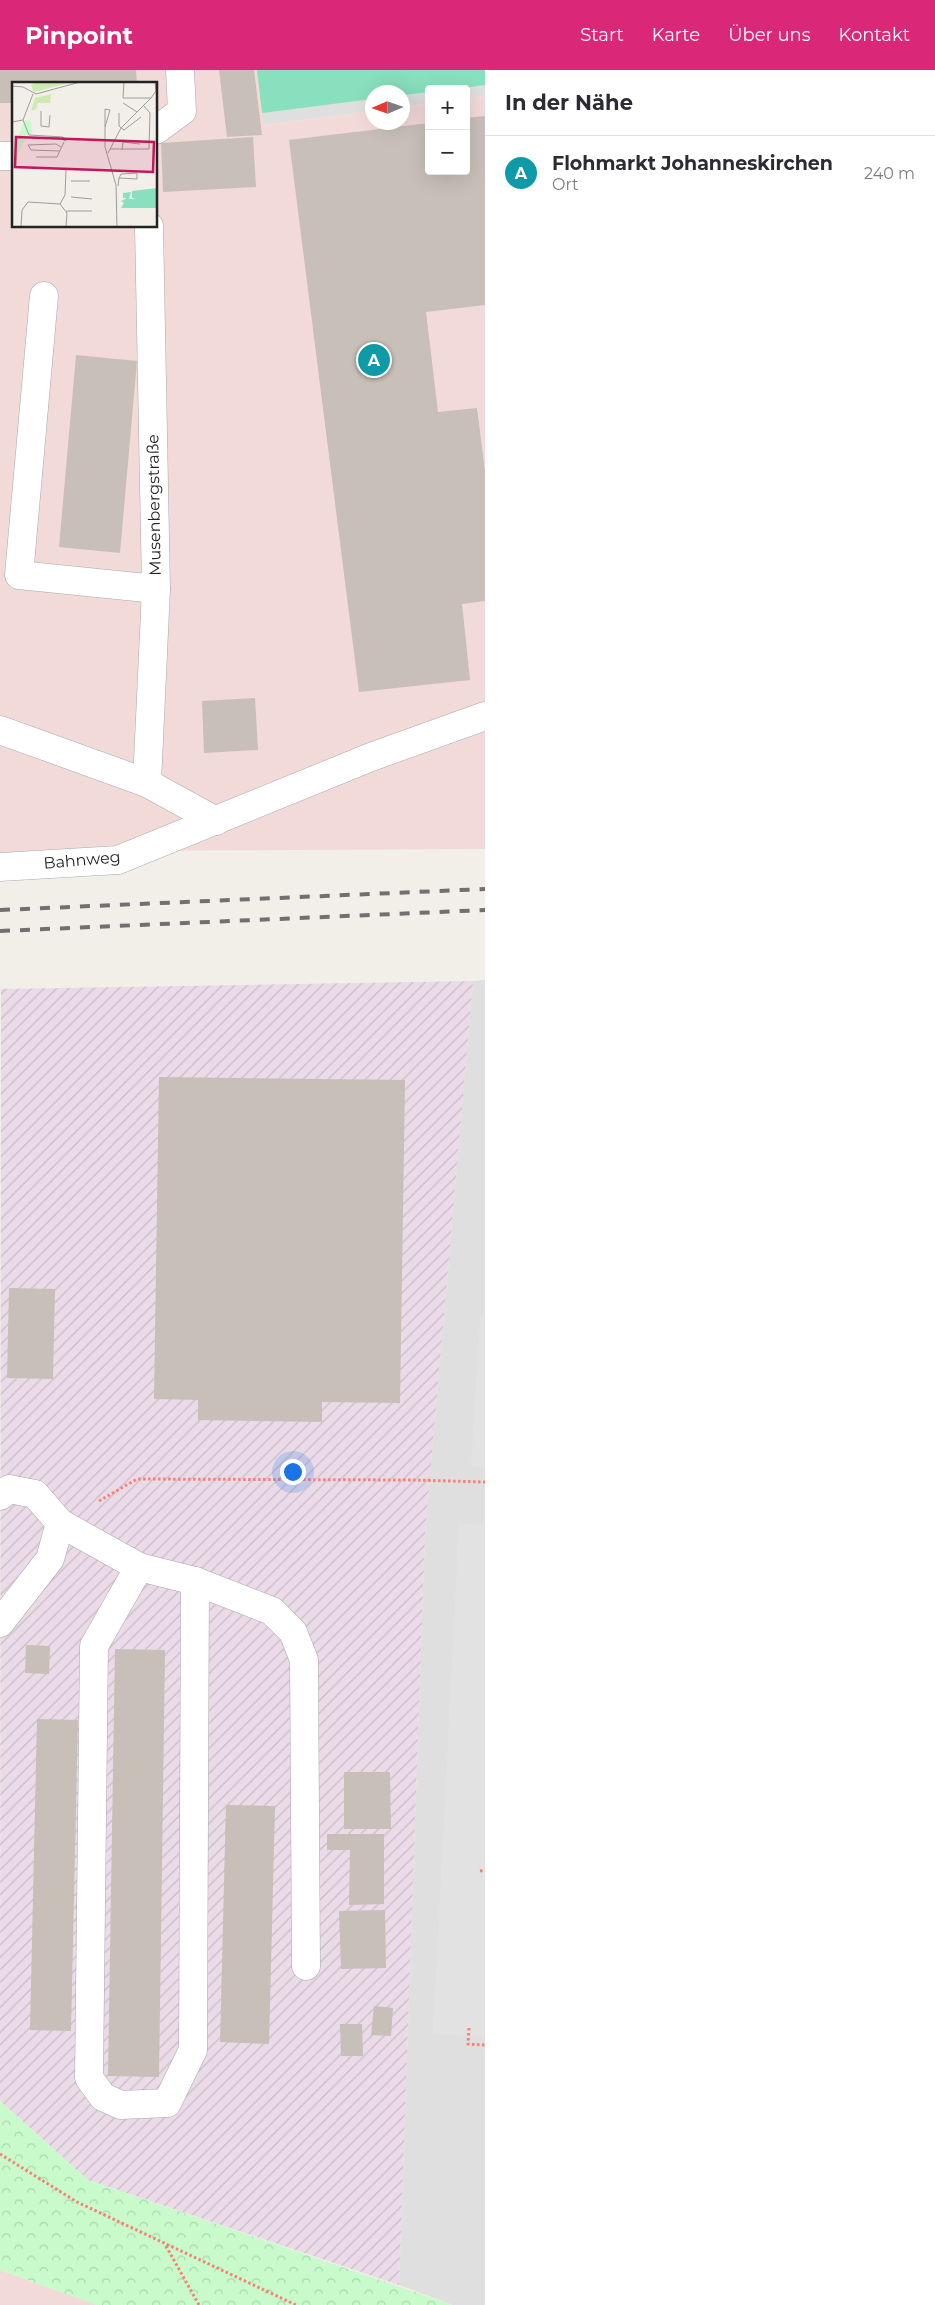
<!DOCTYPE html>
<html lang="de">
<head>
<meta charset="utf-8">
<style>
  :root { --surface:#fff; --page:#f2f2f3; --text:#2b2b33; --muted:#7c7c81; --line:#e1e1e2; --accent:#db2777 }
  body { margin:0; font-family:Montserrat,sans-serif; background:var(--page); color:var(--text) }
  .controls { position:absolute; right:15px; top:15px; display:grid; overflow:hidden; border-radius:5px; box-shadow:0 5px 20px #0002 }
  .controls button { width:45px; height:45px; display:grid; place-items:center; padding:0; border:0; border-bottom:1px solid var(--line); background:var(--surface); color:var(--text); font:25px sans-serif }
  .compass { position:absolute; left:365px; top:15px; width:45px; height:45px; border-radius:50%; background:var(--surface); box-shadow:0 5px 20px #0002; rotate:268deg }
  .you { position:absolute; left:292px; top:1401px; width:18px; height:18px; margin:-12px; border:4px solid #fff; border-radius:50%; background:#1a73e8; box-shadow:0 0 0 8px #1a73e833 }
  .badge { display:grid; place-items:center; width:32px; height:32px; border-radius:50%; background:var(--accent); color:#fff; font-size:16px; font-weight:700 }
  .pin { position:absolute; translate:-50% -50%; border:2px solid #fff; box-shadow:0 1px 5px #0006 }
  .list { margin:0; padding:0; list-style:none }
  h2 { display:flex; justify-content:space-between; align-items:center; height:65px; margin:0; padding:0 20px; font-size:21px }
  h2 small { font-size:16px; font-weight:400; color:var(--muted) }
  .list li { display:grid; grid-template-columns:32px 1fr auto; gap:15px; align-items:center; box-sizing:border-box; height:75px; padding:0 20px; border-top:1px solid var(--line) }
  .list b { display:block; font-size:19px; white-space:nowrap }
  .list p { margin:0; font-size:16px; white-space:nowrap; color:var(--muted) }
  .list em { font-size:16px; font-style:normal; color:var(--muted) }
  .map { position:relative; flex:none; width:485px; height:2235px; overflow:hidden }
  header { display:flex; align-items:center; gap:30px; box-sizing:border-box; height:70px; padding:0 25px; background:var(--accent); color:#fff }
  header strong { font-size:24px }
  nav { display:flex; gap:28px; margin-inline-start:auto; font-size:18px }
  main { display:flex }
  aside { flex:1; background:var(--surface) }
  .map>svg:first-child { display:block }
</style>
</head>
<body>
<header>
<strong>Pinpoint</strong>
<nav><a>Start</a><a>Karte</a><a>Über uns</a><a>Kontakt</a></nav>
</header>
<main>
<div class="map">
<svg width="485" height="2235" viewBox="0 0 485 2235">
  <defs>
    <pattern id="industrial-furrows" width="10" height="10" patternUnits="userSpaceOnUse" patternTransform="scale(1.25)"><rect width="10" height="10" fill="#ebdbe8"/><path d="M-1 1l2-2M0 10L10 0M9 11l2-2" fill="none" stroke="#c9bcc7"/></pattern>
    <pattern id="park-crowns" width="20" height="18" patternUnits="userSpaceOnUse" patternTransform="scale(1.25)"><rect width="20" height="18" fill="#c8facc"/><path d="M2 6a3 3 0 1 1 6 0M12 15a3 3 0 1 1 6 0" fill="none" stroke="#acd6af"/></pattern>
  </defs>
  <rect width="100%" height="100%" fill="#f2efe9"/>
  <g fill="#e0dfdf">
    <polygon points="256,0 485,0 485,26 466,28 466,19 429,19 429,33 403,37 402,22 372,22 372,41 263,55"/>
    <polygon points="485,910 485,2235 453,2235 399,2215 425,1463 473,911"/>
  </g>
  <g fill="#f2dad9" fill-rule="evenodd">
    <path d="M0 0H256L264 55 372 41V52H402L403 37 429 33V101H466V28L485 26V779L116 781 0 788ZM14 14H156V156H14Z"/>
    <polygon points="0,2200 97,2235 0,2235"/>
  </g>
  <polygon fill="url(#industrial-furrows)" points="473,911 425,1463 399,2215 88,2110 0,2031 1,919"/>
  <polygon fill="url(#park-crowns)" points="0,2031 88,2110 453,2235 97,2235 0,2200"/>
  <polygon fill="#88e0be" points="257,0 485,0 485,15 457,19 429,19 429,22 403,25 402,22 372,22 372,29 262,43"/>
  <g fill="#e2e2e2">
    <polygon points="480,1247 485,1247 485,1397 471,1397"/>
    <polygon points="459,1453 485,1455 485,1967 433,1964"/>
  </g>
  <g fill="#c7bfb8">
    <polygon points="0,0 136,0 137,14 14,14 14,33 0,33"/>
    <polygon points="219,0 254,0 262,65 227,67"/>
    <polygon points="485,46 485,235 426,242 438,342 477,338 485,401 485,531 462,534 470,610 359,622 289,70 429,53 429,101 466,101 466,48"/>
    <polygon points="253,67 256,117 163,122 161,73"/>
    <polygon points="76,285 137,291 120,483 59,477"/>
    <polygon points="255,628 258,680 204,683 202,631"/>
    <polygon points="159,1007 405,1010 400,1333 322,1332 322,1352 198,1350 198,1330 154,1329"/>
    <polygon points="9,1218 55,1219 53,1309 7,1308"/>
    <polygon points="26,1575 50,1576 49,1604 25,1603"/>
    <polygon points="115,1579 165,1580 159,2007 108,2006"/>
    <polygon points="37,1649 78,1650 71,1961 30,1960"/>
    <polygon points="344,1702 390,1702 391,1759 344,1759"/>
    <polygon points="226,1735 275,1736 269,1974 220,1972"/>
    <polygon points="327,1764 384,1764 384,1834 349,1835 350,1780 327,1780"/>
    <polygon points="385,1840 386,1898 341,1899 339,1841"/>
    <polygon points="374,1936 393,1938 391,1966 371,1965"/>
    <polygon points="340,1954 362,1954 363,1986 341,1986"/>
  </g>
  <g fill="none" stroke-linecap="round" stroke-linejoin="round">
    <defs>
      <g id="minor">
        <polyline points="156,60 182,41 180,0"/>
        <polyline points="0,86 14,86"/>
        <polyline points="44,226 19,505 156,519"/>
        <polyline points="0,660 147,713 216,751"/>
        <polyline points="147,713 156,519 149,156"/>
        <polyline points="0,797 118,790 371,687 485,646"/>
        <polyline points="0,1426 9,1419 35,1424 60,1453 50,1489 0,1553"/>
        <polyline points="60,1453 139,1497 195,1511 272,1541 293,1562 304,1590 306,1896"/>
        <polyline points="139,1497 94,1576 89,2008 103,2027 121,2035 167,2033 193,1980 195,1511"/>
      </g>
    </defs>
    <use href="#minor" stroke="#a9a9a9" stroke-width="29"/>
    <g stroke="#fa8072" stroke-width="3" stroke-dasharray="2.5 2.5" stroke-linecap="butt">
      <polyline points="99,1431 137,1409 412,1410 485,1412"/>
      <polyline points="480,1801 485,1800"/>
      <polyline points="469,1958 468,1974 485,1975"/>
      <polyline points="0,2084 77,2132 296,2235"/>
      <polyline points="166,2176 199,2235"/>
    </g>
    <use href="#minor" stroke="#fff" stroke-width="28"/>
    <g stroke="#707070" stroke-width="4" stroke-dasharray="10 10" stroke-linecap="butt">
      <polyline points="0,840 485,819"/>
      <polyline points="0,861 485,840"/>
    </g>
  </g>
  <g text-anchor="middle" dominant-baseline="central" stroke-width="5" stroke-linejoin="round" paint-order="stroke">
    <g font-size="16" fill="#222" stroke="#fff">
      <text transform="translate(154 435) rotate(-91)">Musenbergstraße</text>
      <text transform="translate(82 790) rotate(-5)">Bahnweg</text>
    </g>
  </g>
  <g transform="translate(12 12)">
    <rect width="145" height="145" fill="#f2efe9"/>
    <path d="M24 0H60L22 10 19 3ZM39 12 38 21H26L24 27 19 29 23 16Z" fill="#cdebb0"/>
    <path d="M13 38 19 39 20 52 11 61 0 90V69Z" fill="#c8facc"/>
    <path d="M145 106V126H109L112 121 109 119 115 116H111V111L119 110 117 117H124L120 116V109Z" fill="#88e0be"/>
    <path fill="none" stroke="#9f9d99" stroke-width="1" d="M112 0 111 16H139M0 4 11 5 24 12 68 0M111 21 125 30M93 27V65L104 103 105 145M29 29V44L37 45 38 33M107 31V44L112 48 129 35M11 38 17 53 51 55 54 59 44 55M0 40 11 38 21 12M93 45 98 28 93 27M98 67H137L138 31 132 24M110 68 111 60 128 62M48 69 19 68 16 63 44 62 49 65M96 71 109 46 139 16 144 9 143 0M24 75H45L52 60M59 99H78M106 104 107 96 109 92 125 91V97L107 96M59 115 80 117M48 122 53 113 54 88M48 122 55 131 54 145M54 129H80M9 145 10 128 16 120 48 122"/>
    <path fill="#c2185b" fill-opacity="0.15" stroke="#c2185b" stroke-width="2.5" d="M4 55 142 60 141 90 3 85Z"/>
    <rect width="145" height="145" fill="none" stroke="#222" stroke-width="2.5"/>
  </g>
</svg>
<div class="controls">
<button>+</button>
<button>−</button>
</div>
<svg class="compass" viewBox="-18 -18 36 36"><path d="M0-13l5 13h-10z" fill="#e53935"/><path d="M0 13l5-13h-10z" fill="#7c7c81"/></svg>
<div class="you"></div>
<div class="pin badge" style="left:374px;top:290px;background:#0f9aa8">A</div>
</div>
<aside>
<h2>In der Nähe<small></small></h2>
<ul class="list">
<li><span class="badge" style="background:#0f9aa8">A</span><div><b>Flohmarkt Johanneskirchen</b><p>Ort</p></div><em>240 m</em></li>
</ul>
</aside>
</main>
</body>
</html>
